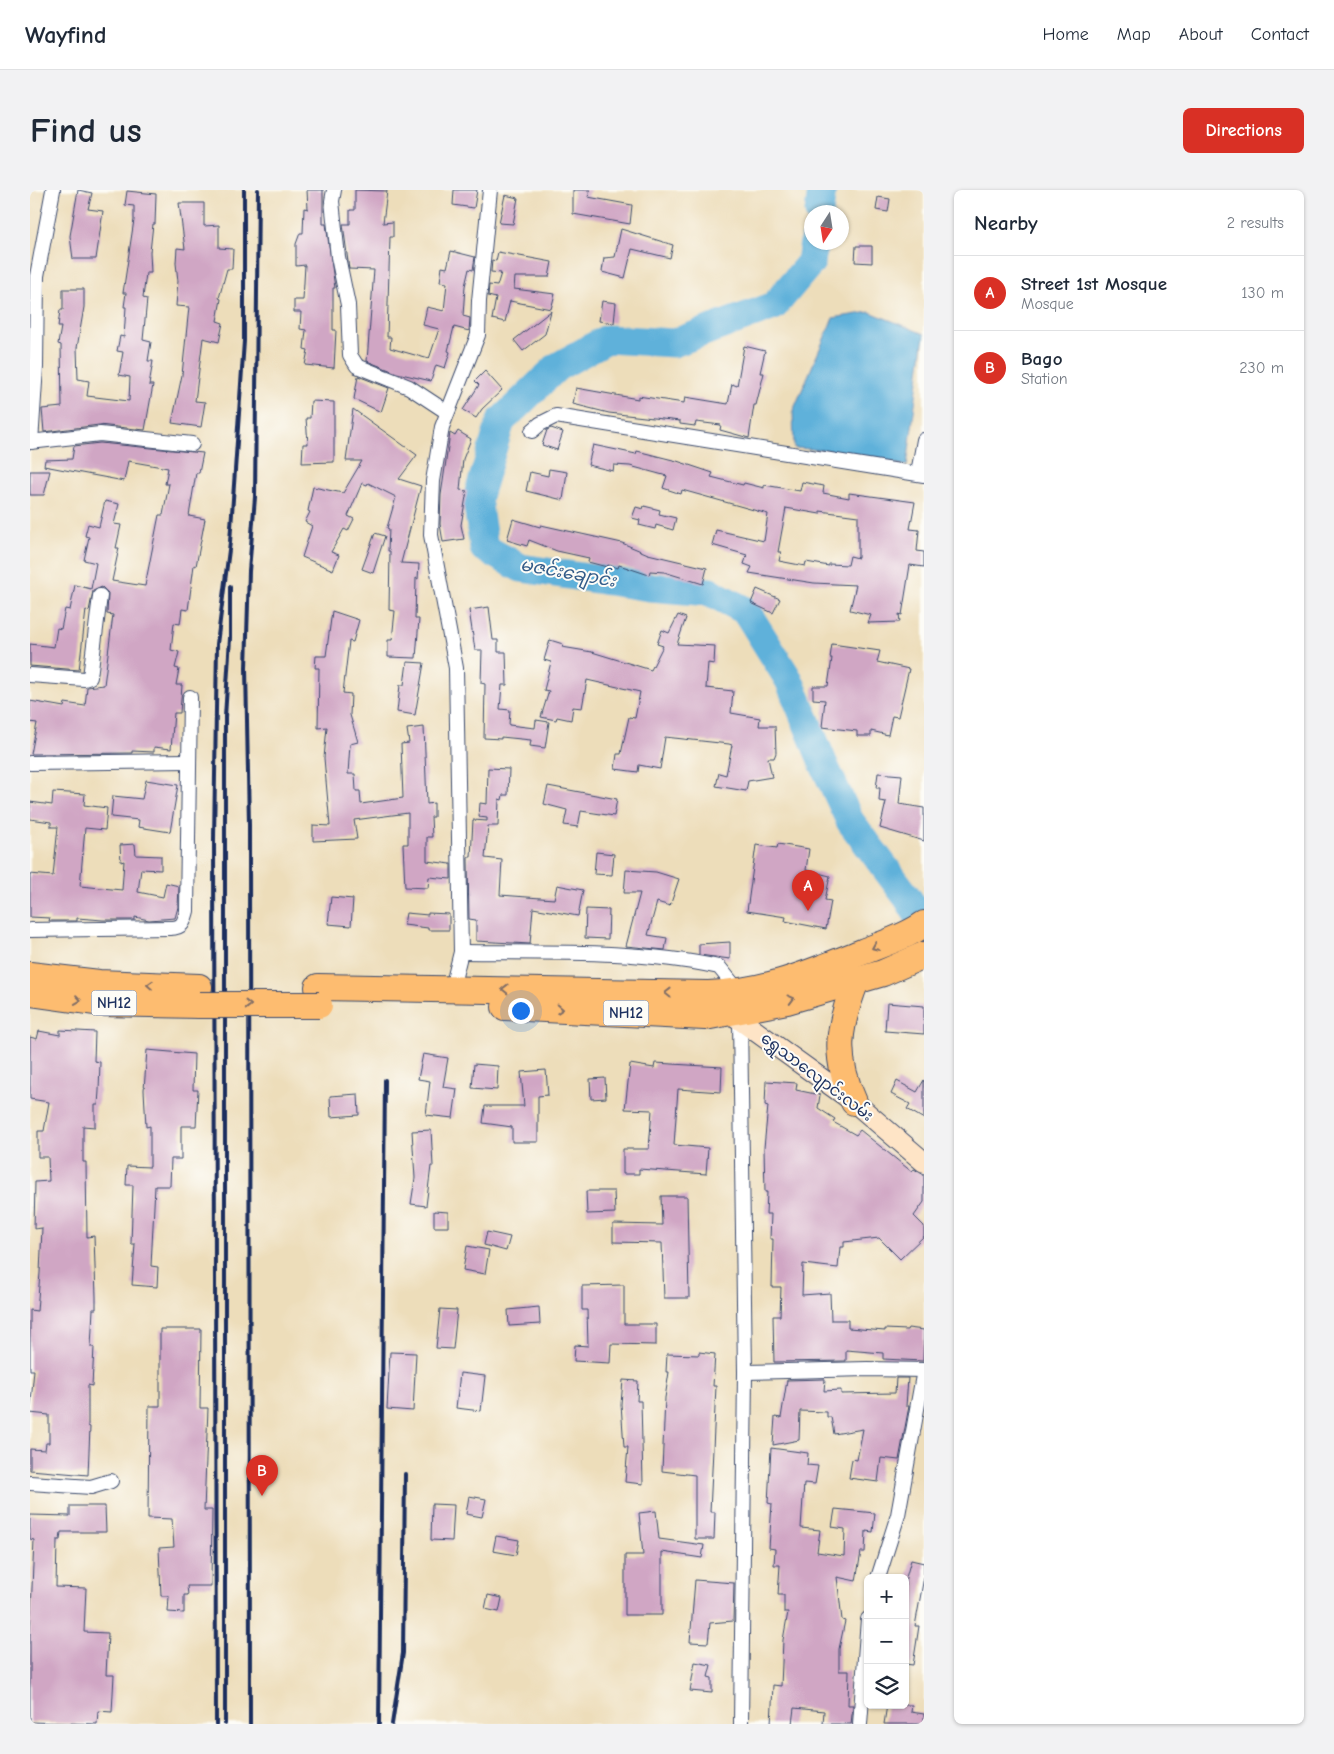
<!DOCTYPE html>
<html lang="en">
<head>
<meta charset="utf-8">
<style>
  :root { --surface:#fff; --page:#f2f2f3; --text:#1f2937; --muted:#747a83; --line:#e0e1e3; --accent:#d93025 }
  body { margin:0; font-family:"Comic Neue","Noto Sans Myanmar",sans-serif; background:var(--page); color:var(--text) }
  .controls { position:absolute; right:15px; bottom:15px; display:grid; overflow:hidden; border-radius:8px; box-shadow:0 1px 4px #0004 }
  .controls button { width:45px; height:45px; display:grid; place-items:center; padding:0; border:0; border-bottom:1px solid var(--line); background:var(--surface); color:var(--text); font:25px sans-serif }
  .compass { position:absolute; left:774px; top:15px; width:45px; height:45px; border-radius:50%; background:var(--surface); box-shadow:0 1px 4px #0004; rotate:192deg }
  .you { position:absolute; left:490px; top:820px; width:18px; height:18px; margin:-12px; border:4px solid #fff; border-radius:50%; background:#1a73e8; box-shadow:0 0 0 8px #1a73e833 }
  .badge { display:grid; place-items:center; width:32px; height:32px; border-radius:50%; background:var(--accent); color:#fff; font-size:16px; font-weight:700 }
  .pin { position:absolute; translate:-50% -41px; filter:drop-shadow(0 1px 2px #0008) }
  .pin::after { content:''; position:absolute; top:26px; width:18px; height:15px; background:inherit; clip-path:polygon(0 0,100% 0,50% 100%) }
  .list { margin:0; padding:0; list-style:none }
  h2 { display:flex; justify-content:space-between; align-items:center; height:65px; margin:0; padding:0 20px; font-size:21px }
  h2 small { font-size:16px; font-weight:400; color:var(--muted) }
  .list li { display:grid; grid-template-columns:32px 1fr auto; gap:15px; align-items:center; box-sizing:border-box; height:75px; padding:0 20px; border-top:1px solid var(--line) }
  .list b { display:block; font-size:19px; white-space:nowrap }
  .list p { margin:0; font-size:16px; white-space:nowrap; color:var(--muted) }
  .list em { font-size:16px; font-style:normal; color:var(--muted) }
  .icon { flex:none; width:28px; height:28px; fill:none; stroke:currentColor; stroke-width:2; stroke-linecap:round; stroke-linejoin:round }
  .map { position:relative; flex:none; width:894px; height:1534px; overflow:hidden; border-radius:8px }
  header { display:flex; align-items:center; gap:30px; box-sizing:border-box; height:70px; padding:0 25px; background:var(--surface); border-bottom:1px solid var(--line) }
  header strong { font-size:24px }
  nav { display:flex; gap:28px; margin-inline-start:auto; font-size:18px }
  .intro { display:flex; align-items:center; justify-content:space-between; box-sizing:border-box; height:120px; padding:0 30px }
  h1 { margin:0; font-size:35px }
  .button { padding:12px 22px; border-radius:8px; background:var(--accent); color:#fff; font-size:18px; font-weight:700 }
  main { display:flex; gap:30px; padding:0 30px }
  aside { flex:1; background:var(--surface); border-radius:8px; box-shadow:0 1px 4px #0004 }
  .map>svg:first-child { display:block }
</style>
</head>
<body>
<header>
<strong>Wayfind</strong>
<nav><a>Home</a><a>Map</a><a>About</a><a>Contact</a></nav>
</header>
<div class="intro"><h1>Find us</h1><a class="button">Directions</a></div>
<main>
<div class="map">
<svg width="894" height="1534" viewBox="0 0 894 1534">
  <rect width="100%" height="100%" fill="#fdfcf7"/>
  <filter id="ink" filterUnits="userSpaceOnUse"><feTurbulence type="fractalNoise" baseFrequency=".02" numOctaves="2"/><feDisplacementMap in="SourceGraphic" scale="10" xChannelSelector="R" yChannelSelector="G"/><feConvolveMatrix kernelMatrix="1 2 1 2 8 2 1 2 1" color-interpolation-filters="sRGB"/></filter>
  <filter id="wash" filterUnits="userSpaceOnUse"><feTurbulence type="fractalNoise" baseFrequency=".0096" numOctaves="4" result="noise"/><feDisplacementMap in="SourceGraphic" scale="20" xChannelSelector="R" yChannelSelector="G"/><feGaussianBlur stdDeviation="1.12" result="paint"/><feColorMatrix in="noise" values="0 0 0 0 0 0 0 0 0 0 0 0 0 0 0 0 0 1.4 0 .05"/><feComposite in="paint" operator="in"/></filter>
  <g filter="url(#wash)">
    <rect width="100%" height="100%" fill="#edddba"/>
    <polygon fill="#5fb1da" stroke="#3d709c" points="840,122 894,144 877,276 797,260 764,258 763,221 803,128"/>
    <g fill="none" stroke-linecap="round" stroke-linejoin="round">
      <g stroke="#5fb1da" stroke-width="29">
        <polyline points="789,22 792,0"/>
        <polyline points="784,52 781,72 744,116 644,153 577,149 527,177 471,231 447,309 454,358 491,378 619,397 680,402 716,421 759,490 794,575 820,631 877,707 894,735"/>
      </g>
    </g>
    <g id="blocks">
      <g fill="#d0a6c4" fill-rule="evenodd">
        <polygon points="48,0 62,3 58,19 73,21 66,69 43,69 40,46"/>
        <polygon points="277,0 293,0 293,34 296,34 305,98 303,98 303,140 306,140 304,178 275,175 278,160 274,159 276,140 270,139 271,122 264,122 264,110 273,110 275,75 266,76 266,54 270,43 273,43 274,18 278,19"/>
        <polygon points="325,0 357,1 353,33 363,32 363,47 360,47 357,147 361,147 360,158 399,169 409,139 393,135 397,117 414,121 417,93 410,92 412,77 417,78 421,61 445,67 443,80 439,79 435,96 433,126 440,128 439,141 424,137 418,161 420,162 415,178 406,175 401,191 367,183 337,171 344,80 319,79 313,34 320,34 320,20 325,20"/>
        <polygon points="424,0 447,0 444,18 423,15"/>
        <polygon points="543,0 560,0 558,7 602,15 600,34 543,24"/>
        <polygon points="97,1 126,4 125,34 123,34 120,62 121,83 116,83 113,108 117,109 113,150 121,152 118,171 123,171 119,195 123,195 115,240 69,235 14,242 12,219 32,217 31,155 28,154 31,137 28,137 30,120 33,120 33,99 54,99 54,117 47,158 48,189 59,191 57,206 99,211 100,187 89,185 93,162 87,161 90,146 94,147 96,117 94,117 96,103 93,103 104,30 104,16 95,15"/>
        <polygon points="475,5 488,8 483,34 469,33"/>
        <polygon points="848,7 860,9 858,22 846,20"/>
        <polygon points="149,13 174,13 174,36 189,35 189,58 203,59 202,79 197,79 189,108 191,109 187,131 193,133 189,152 173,148 165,211 175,212 171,237 142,233 152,185 159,117 146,116 148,91 146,73 147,58 155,59"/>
        <polygon points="591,39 643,55 640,68 602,59 595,88 572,82 574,68 585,67"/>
        <polygon points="826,56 842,56 842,73 825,72"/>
        <polygon points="468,62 522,72 519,87 485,87 484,99 525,104 521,119 480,111 475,132 462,129 466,108 458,106 459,95 467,96 471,83 461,82 462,70 466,71"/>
        <polygon points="572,111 586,113 584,133 569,131"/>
        <polygon points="521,121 515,144 493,161 484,150"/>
        <polygon points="714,156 735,161 730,183 734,183 726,215 724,215 719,248 690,240 691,235 666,232 665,236 650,234 650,231 579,223 543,214 546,198 608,209 608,206 654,213 655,207 698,214 702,194 707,196"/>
        <polygon points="455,181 472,200 452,219 446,228 433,220 449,195 445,191"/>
        <polygon points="328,186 359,198 351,222 324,209"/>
        <polygon points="281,211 304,212 304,272 272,273 273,254 278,254 276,228 280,228"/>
        <polygon points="323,219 387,265 369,289 391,296 371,373 389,374 388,389 386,388 385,429 389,429 386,468 358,467 358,450 362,450 365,421 359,420 360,361 358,361 359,339 357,338 366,307 338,293 337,295 332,293 318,326 324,329 318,341 314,339 301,362 309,365 303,380 272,367 282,336 275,332 280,322 278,321 283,297 313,303 332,271 316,271"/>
        <polygon points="521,238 533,242 527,260 512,255 517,240"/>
        <polygon points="428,241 441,249 433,269 430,300 437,301 431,335 434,349 413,352 410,334 411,305 420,243 425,246"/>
        <polygon points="70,253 173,263 169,283 166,283 159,326 175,329 166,376 164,375 158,420 152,419 150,434 144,433 141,460 149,462 145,478 149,479 146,495 152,495 150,523 144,523 141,559 124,557 124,562 102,561 102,563 1,564 7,533 0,532 0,511 34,517 35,513 55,516 57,497 74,495 83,425 77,424 78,403 72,397 63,401 59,421 56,420 49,480 0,476 0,454 24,457 27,438 31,439 35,419 40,420 45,395 61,399 66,373 54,370 59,347 55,346 58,334 69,337 75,311 89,314 84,334 91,335 86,358 89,358 82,391 115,396 129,325 133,325 139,294 135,294 138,278 98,271 94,291 14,276 15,270 42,269 44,256"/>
        <path d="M563 255 606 264 607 261 647 271 683 283 681 287 713 295 714 293 734 298V295L770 301 772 292 794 296 793 303 819 308V303L885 312 880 339 889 340 887 361 894 362V377L880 375 872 425 869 424 870 432 838 433 841 425 820 420 826 395 784 393 719 383 722 377 714 374 717 365 682 355 686 340 734 351 738 324 652 300 651 304 633 298 637 286 600 276 584 275 583 281 558 275ZM756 318 790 324V321L828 326V368L820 366 818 375 799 374V376L776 372 775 376 749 371 751 362H748Z"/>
        <polygon points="519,279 537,282 533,310 496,301 500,282 518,286"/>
        <polygon points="0,281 20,281 14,305 0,305"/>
        <polygon points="614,316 630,320 629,324 646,328 643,340 626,335 625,339 609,335 610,330 602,328 606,317 613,319"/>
        <polygon points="483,329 510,337 511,335 592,353 618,364 677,378 673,394 634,382 620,381 619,385 589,375 588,378 578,375 577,377 558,372 559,368 527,361 499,350 497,356 477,350"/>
        <polygon points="345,343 355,346 343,383 332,379"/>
        <polygon points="727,399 750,409 743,423 721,413"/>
        <polygon points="459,417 463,450 468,450 468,462 476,462 477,495 472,495 470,519 480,520 479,535 505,538 506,530 519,532 515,558 500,556 501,550 471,547 471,549 454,548 455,494 451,493 452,460 445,460 439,420"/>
        <polygon points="302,421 329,430 323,452 319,451 313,503 321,504 320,525 328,552 320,554 318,584 325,584 326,601 330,601 331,614 373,608 371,554 379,553 377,539 394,537 397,614 404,613 404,627 401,627 402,647 397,647 397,671 421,674 421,689 399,687 398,698 375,697 373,654 378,654 378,623 324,630 327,649 283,651 283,635 300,636 294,568 297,537 288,538 289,478 285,478 286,466 296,466"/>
        <polygon points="648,425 656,428 647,454 685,456 684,474 678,473 676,498 703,501 701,523 730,528 729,536 745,536 746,563 744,568 738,568 742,587 718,591 716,601 686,596 689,583 696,585 702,555 699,554 635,547 630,579 609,575 608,582 585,579 587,564 591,564 599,527 605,528 610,502 557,490 552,518 543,517 541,530 527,527 526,530 511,527 519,501 514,500 521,472 514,470 520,450 533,454 532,457 562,462 621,480 633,456 627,454 632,440 639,443"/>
        <polygon points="802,454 850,461 847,472 879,479 868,527 862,526 858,545 841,541 841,546 827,546 827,541 792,537 795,510 783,509 783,496 798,496 802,468 800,468"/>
        <polygon points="377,472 394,473 385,525 367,522 370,495 374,495"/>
        <polygon points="458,578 479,579 478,605 473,605 472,610 469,609 468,636 458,636 455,668 472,670 470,705 524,709 527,695 553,700 548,726 503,718 500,754 446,751 446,730 439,729 438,671 438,667 441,667 443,630 457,631 457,628 449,627 450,613 457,614"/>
        <polygon points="848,583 872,585 869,614 894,618 894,651 850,638 856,612 849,611 850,598 846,598"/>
        <polygon points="116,590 148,595 140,642 108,637 109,630 81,627 83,606 112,609"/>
        <polygon points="518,596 587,609 584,626 551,621 548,637 534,635 537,620 514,614"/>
        <polygon points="23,602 55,604 54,615 77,618 75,640 55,638 50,696 92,700 94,671 91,672 90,655 105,654 106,665 131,666 131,680 111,679 108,702 133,707 136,693 149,696 148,717 145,728 119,730 105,727 105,730 73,730 47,728 47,731 19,731 20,728 0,727 0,684 23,686 28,637 21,637 21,632 0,629 0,612 22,615"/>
        <polygon points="748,654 779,659 776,680 800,686 795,710 801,711 796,739 755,731 756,727 717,721 726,655 747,658"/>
        <polygon points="566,662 584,664 582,685 564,684"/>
        <polygon points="596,680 626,682 649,689 640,716 627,712 618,745 637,748 635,760 596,756 610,703 594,703"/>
        <polygon points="301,707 323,709 321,736 298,734"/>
        <polygon points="556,719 579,720 578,749 555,748"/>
        <polygon points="376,723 398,725 398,723 419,724 419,740 398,740 398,738 374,735"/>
        <polygon points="700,752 700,769 669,765 669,754"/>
        <polygon points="857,813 894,816 894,844 855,841"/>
        <polygon points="30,840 65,842 64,871 70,872 69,901 68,915 65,915 65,937 53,936 53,972 56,972 57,1047 64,1046 66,1107 66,1119 63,1119 61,1157 64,1157 62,1196 58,1195 58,1236 60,1237 58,1285 0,1280 0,1259 15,1260 16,1253 19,1253 19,1225 0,1223 4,1180 0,1180 0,1120 7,1121 10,1083 12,1038 4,1039 5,992 19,991 18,967 8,967 8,941 14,941 19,912 0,909 0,847 7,849 9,841 30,845"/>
        <polygon points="117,860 164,864 163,900 168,900 166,936 151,936 151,969 141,969 140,996 125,996 121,1076 128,1077 127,1097 102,1095 105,1054 101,1054 103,995 96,995 97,976 120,977 120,936 116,937 114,900"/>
        <polygon points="393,864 418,868 413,897 427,899 423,928 396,925 400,891 388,889"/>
        <polygon points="625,873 692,877 691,902 648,899 644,955 678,958 676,984 609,979 609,984 593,984 593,959 619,959 622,920 595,919 600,874 624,878"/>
        <polygon points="444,874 468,876 467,900 442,898"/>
        <polygon points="516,880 518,905 508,906 508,952 482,952 482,937 453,933 455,916 494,916 491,882"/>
        <polygon points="575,888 576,908 561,909 560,889"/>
        <polygon points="894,890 894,929 877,919 880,914 861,904 867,891 887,902"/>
        <polygon points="736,891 767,893 766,900 790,905 788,918 805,929 803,932 826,945 830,940 882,982 884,979 894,985 894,1012 884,1026 894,1036 894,1046 870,1069 849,1048 814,1052 814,1057 810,1057 808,1078 773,1074 772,1105 800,1103 801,1130 818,1130 818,1138 855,1141 855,1139 877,1140 878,1138 894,1140 893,1171 853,1169 853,1163 816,1160 816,1171 744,1172 743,1126 750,1126 751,1097 742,1097 743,1049 740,1049 741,1024 736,1024 737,1002 735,1002 734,958 738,916 735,915"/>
        <polygon points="328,904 329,925 301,927 300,906"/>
        <polygon points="401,940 403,976 401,976 396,1016 381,1014 385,988 382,941"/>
        <polygon points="556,1001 584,1001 585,1023 557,1024"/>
        <polygon points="631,1006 657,1006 659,1108 634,1108 632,1053 583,1052 583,1034 632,1035"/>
        <polygon points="404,1021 418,1022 418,1037 404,1037"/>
        <polygon points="457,1042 480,1047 476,1061 454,1055"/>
        <polygon points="437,1056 459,1060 455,1084 433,1080"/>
        <polygon points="594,1095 594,1134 626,1134 626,1155 581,1154 580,1173 544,1171 545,1155 558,1156 557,1120 552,1120 552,1096"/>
        <polygon points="509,1117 510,1134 479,1136 478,1120"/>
        <polygon points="410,1119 427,1120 423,1159 406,1158"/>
        <polygon points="130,1139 171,1139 170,1218 178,1218 174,1320 182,1320 181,1396 157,1396 158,1405 154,1405 154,1423 138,1422 139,1406 131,1406 129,1358 144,1357 142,1329 118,1328 119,1216 130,1216"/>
        <polygon points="360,1162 386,1163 383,1221 357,1219"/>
        <polygon points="669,1162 685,1164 683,1196 686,1196 680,1322 685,1322 684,1349 665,1349 665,1285 632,1281 635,1208 639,1182 636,1182 637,1164 669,1165"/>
        <polygon points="430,1183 455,1186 451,1221 426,1218"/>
        <polygon points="866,1188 878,1188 876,1216 879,1216 869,1270 851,1268 848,1292 819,1288 822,1269 827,1270 833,1239 804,1244 801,1227 797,1227 797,1222 770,1221 769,1250 743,1255 745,1227 751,1228 757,1190 795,1189 794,1201 811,1200 811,1204 865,1203"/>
        <polygon points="593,1190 608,1191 607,1211 611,1211 613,1294 595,1292 598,1257 594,1257 591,1214"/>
        <polygon points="741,1258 778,1263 777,1275 788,1276 785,1294 774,1293 771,1338 790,1340 787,1362 814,1366 815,1339 802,1337 805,1319 845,1323 843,1342 836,1341 835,1362 831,1362 826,1391 807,1387 812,1430 815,1431 809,1459 809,1481 819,1481 818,1515 823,1515 821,1534 793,1534 794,1521 764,1518 762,1534 741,1534 743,1495 751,1496 753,1450 758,1422 754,1422 754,1405 748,1405 750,1375 744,1375 745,1359 739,1358 742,1314 738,1313"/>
        <polygon points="439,1306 456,1309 452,1327 436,1324"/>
        <polygon points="402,1314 424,1315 422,1351 401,1350"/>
        <polygon points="40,1316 75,1316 76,1342 31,1342 30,1350 27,1350 26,1397 56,1398 54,1442 78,1443 76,1485 84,1485 82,1522 68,1521 67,1534 0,1532 0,1446 4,1350 0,1349 0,1325 40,1326"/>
        <polygon points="626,1321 629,1349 674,1355 672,1368 632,1362 632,1425 595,1425 595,1365 613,1365 609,1323"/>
        <polygon points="466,1346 489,1350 486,1365 463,1361"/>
        <polygon points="881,1370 894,1373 894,1387 885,1436 889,1436 883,1475 875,1474 875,1391"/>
        <polygon points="665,1390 704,1393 703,1431 680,1433 678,1453 660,1452"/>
        <polygon points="458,1405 472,1408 469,1422 455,1419"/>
        <polygon points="665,1472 681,1475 678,1487 682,1488 682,1503 660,1501"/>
        <polygon points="857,1515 882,1515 881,1522 894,1524 894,1534 854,1534"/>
      </g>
    </g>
  </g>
  <g filter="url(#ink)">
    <use href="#blocks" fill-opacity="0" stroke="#3a496c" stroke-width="1"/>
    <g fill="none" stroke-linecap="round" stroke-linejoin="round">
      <defs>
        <g id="street">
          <polyline points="304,0 302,11 308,67 318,115 320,165 327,176 379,197 417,222"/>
          <polyline points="502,241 510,234 526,226 894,285"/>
          <polyline points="0,252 70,244 162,254"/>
          <polyline points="1,252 6,177 7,86 23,0"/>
          <polyline points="888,283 894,250"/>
          <polyline points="0,485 54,489 60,487 70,406"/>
          <polyline points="0,573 159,571"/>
          <path d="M0 740 140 738C153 738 154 732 157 721L160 507"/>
          <path d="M431 762C516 763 605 759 689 777L711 804"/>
          <polyline points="422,798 431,762 426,478 401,345 403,291 412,237 448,145 449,111 460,0"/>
          <polyline points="710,830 715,1182 711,1534"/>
          <polyline points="715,1182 837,1179 894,1180"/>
          <polyline points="0,1293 61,1297 81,1291"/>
          <polyline points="848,1388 868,1325 894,1180"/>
          <polyline points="830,1534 838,1429"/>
        </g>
        <polyline id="secondary" points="692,817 824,912 894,972"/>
        <g id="highway">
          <polyline points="0,785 69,793 169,797"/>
          <path d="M288 797 678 804C736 802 779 783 832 762 852 754 876 747 894 734"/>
          <polyline points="0,803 71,813 169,815"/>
          <polyline points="475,817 675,827 757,811 853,783 894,765"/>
          <path d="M824 912C803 866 808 837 826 791"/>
        </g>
      </defs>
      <use href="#street" stroke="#3a496c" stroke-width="16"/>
      <use href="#secondary" stroke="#3a496c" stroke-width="22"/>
      <use href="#highway" stroke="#3a496c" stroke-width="28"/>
      <use href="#street" stroke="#fff" stroke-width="14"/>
      <use href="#secondary" stroke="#fee4c6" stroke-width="20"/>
      <use href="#highway" stroke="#fdbc70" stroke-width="26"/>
      <g stroke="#1b2f5e" stroke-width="4">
        <polyline points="186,1534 184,650 187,454 200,352 214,151 214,0"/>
        <polyline points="195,1534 195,527 200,448 200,397"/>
        <polyline points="220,1534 219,635 216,478 219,381 225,307 228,0"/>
        <polyline points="349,1534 355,890"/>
        <polyline points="362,1534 373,1463 375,1284"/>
      </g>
      <defs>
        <polyline id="highway-bridge" points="169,815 289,815"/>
      </defs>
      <use href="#highway-bridge" stroke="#3a496c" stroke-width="28" stroke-linecap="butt"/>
      <use href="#highway-bridge" stroke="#fdbc70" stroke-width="26"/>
    </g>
    <defs><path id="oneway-chevron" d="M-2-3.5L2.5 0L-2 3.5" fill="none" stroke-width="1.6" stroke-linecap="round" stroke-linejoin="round" transform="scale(1.25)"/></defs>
    <g stroke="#816e66">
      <use href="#oneway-chevron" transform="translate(845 757) rotate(157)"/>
      <use href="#oneway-chevron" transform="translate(120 795) rotate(-177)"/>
      <use href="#oneway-chevron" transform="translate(475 799) rotate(-179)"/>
      <use href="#oneway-chevron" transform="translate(638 803) rotate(-179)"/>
      <use href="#oneway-chevron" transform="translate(761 809) rotate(-15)"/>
      <use href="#oneway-chevron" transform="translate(48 810) rotate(8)"/>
      <use href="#oneway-chevron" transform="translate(218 815)"/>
      <use href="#oneway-chevron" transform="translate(530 819) rotate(3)"/>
    </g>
  </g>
  <g text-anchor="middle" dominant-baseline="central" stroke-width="4" stroke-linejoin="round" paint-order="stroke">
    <g fill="#fdfcf7" stroke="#5f6c8c" stroke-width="1">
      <rect x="61.5" y="800.5" width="45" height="25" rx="4"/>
      <rect x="573.5" y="810.5" width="45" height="25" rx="4"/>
    </g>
    <g font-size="15" font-weight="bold" fill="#1b2f5e">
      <text x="84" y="813">NH12</text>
      <text x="596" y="823">NH12</text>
    </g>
    <g font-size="16" fill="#1b2f5e" stroke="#fdfcf7">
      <text transform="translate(787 887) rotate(37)">ရွှေသာလျောင်းလမ်း</text>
    </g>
    <g font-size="18" font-style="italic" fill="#335c89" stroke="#fdfcf7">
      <text transform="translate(538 383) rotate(10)">မဇင်းချောင်း</text>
    </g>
  </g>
</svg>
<div class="controls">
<button>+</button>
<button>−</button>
<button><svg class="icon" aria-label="layers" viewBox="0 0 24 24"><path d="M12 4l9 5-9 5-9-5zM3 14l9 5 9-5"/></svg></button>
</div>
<svg class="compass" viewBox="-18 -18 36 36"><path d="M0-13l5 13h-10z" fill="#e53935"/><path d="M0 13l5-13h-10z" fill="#747a83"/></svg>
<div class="you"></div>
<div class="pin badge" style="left:778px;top:721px">A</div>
<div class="pin badge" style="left:232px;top:1306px">B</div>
</div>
<aside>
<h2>Nearby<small>2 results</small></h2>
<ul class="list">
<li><span class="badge">A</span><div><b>Street 1st Mosque</b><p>Mosque</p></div><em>130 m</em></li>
<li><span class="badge">B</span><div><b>Bago</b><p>Station</p></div><em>230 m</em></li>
</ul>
</aside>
</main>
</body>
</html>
